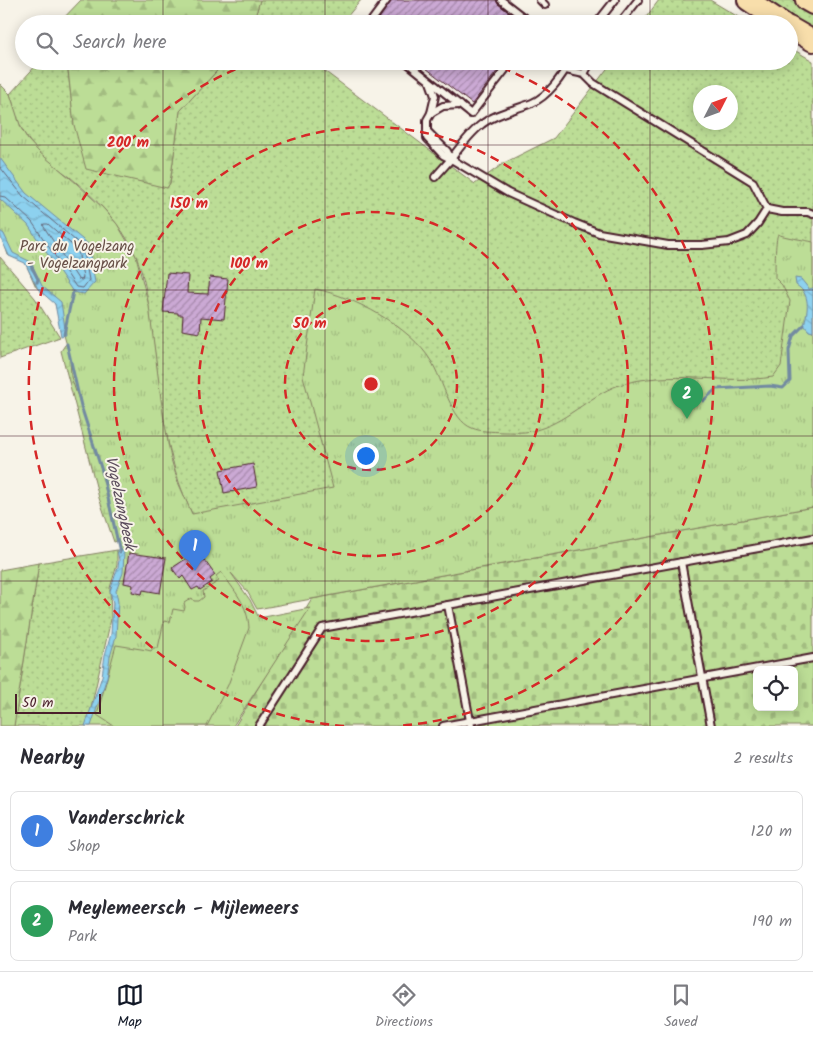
<!DOCTYPE html>
<html lang="en">
<head>
<meta charset="utf-8">
<style>
  :root { --surface:#fff; --page:#f7f7f7; --text:#2b2b33; --muted:#7c7c81; --line:#e1e1e2; --accent:#111827 }
  body { margin:0; font-family:Kalam,sans-serif; background:var(--page); color:var(--text) }
  .controls { position:absolute; right:15px; bottom:15px; display:grid; overflow:hidden; border-radius:8px; box-shadow:0 2px 12px #0003 }
  .controls button { width:45px; height:45px; display:grid; place-items:center; padding:0; border:0; border-bottom:1px solid var(--line); background:var(--surface); color:var(--text); font:25px sans-serif }
  .compass { position:absolute; left:693px; top:85px; width:45px; height:45px; border-radius:50%; background:var(--surface); box-shadow:0 2px 12px #0003; rotate:48deg }
  .scale { position:absolute; left:15px; bottom:12px; width:86px; box-sizing:border-box; padding-left:5px; border:2px solid #4a1f2b; border-top:0; font-size:14px; line-height:18px; white-space:nowrap; color:#4a1f2b; -webkit-text-stroke:4px #f7f3e8; paint-order:stroke }
  .you { position:absolute; left:365px; top:455px; width:18px; height:18px; margin:-12px; border:4px solid #fff; border-radius:50%; background:#1a73e8; box-shadow:0 0 0 8px #1a73e833 }
  .badge { display:grid; place-items:center; width:32px; height:32px; border-radius:50%; background:var(--accent); color:#fff; font-size:16px; font-weight:700 }
  .pin { position:absolute; translate:-50% -41px; filter:drop-shadow(0 1px 2px #0008) }
  .pin::after { content:''; position:absolute; top:26px; width:18px; height:15px; background:inherit; clip-path:polygon(0 0,100% 0,50% 100%) }
  .list { margin:0; padding:0; list-style:none }
  h2 { display:flex; justify-content:space-between; align-items:center; height:65px; margin:0; padding:0 20px; font-size:21px }
  h2 small { font-size:16px; font-weight:400; color:var(--muted) }
  .list li { display:grid; grid-template-columns:32px 1fr auto; gap:15px; align-items:center; box-sizing:border-box; height:80px; margin:0 10px 10px; padding:0 10px; border:1px solid var(--line); border-radius:8px }
  .list b { display:block; font-size:19px; white-space:nowrap }
  .list p { margin:0; font-size:16px; white-space:nowrap; color:var(--muted) }
  .list em { font-size:16px; font-style:normal; color:var(--muted) }
  .icon { flex:none; width:28px; height:28px; fill:none; stroke:currentColor; stroke-width:2; stroke-linecap:round; stroke-linejoin:round }
  .map { position:relative; flex:none; width:813px; height:726px; overflow:hidden }
  .search { position:absolute; background:var(--surface); box-shadow:0 2px 12px #0003; left:15px; right:15px; top:15px; height:55px; display:flex; align-items:center; gap:12px; box-sizing:border-box; padding:0 18px; border-radius:28px; color:var(--muted); font-size:19px }
  .sheet { height:245px; background:var(--surface) }
  nav { display:flex; justify-content:space-around; align-items:center; box-sizing:border-box; height:70px; border-top:1px solid var(--line); background:var(--surface); font-size:14px; color:var(--muted) }
  nav a { display:grid; justify-items:center; gap:2px }
  nav .on { color:var(--accent) }
  .map>svg:first-child { display:block }
</style>
</head>
<body>
<div class="map">
<svg width="813" height="726" viewBox="0 0 813 726">
  <defs>
    <pattern id="grass-dots" width="8" height="8" patternUnits="userSpaceOnUse" patternTransform="scale(1.25)"><rect width="8" height="8" fill="#bcdd96"/><path d="M2 2h.1M6 6h.1" fill="none" stroke="#a3bd81" stroke-width="1.8" stroke-linecap="round"/></pattern>
    <pattern id="forest-firs" width="22" height="20" patternUnits="userSpaceOnUse" patternTransform="scale(1.25)"><rect width="22" height="20" fill="#bcdd96"/><path d="M5 1l3.5 6h-7zM16 11l3.5 6h-7z" fill="#a3bd81"/></pattern>
    <pattern id="wetland-marsh" width="20" height="14" patternUnits="userSpaceOnUse" patternTransform="scale(1.25)"><rect width="20" height="14" fill="#bcdd96"/><path d="M1 5h8M5 5V1M11 12h8M15 12V8" fill="none" stroke="#a3bd81"/></pattern>
    <pattern id="cemetery-stones" width="16" height="16" patternUnits="userSpaceOnUse" patternTransform="scale(1.25)"><rect width="16" height="16" fill="#bcdd96"/><path d="M2 7V4a2 2 0 0 1 4 0v3zM10 15v-3a2 2 0 0 1 4 0v3z" fill="#a3bd81"/></pattern>
    <pattern id="park-tufts" width="24" height="20" patternUnits="userSpaceOnUse" patternTransform="scale(1.25)"><rect width="24" height="20" fill="#bcdd96"/><path d="M3 7l-1-3M5 7V3M7 7l1-3M15 17l-1-3M17 17v-4M19 17l1-3" fill="none" stroke="#a3bd81"/></pattern>
    <pattern id="water-waves" width="16" height="10" patternUnits="userSpaceOnUse" patternTransform="scale(1.25)"><rect width="16" height="10" fill="#8dd1ef"/><path d="M0 5q4-4 8 0t8 0" fill="none" stroke="#7bb3cd"/></pattern>
    <pattern id="building-hatch" width="6" height="6" patternUnits="userSpaceOnUse" patternTransform="scale(1.25)"><rect width="6" height="6" fill="#cba9d4"/><path d="M-1 1l2-2M0 6l6-6M5 7l2-2" fill="none" stroke="#a789ac"/></pattern>
  </defs>
  <rect width="100%" height="100%" fill="#f7f3e8"/>
  <filter id="ink" filterUnits="userSpaceOnUse"><feTurbulence type="fractalNoise" baseFrequency=".02" numOctaves="2"/><feDisplacementMap in="SourceGraphic" scale="10" xChannelSelector="R" yChannelSelector="G"/><feConvolveMatrix kernelMatrix="1 2 1 2 8 2 1 2 1" color-interpolation-filters="sRGB"/></filter>
  <g filter="url(#ink)">
    <g fill="url(#grass-dots)" stroke="#837e60" fill-rule="evenodd">
      <polygon points="260,0 361,0 341,24 253,24"/>
      <polygon points="659,0 710,0 750,24 641,24"/>
      <polygon points="757,0 794,0 813,11 813,33"/>
      <path d="M789 47 813 61V507L200 528C165 470 161 398 152 332 149 306 146 279 135 254 121 223 96 199 70 177 55 166 39 155 28 139 18 126 15 109 10 94L40 61H67L74 125 167 188 170 183 180 111 226 61H311L475 184 504 163 554 138 613 61H789ZM700 92H730V122H700Z"/>
      <polygon points="0,257 35,298 60,337 0,358"/>
      <polygon points="117,550 117,565 110,588 111,619 87,726 14,726 39,563"/>
    </g>
    <g fill="url(#forest-firs)" stroke="#837e60">
      <polygon points="81,0 260,0 253,24 58,24"/>
      <polygon points="67,61 226,61 180,111 170,183 167,188 86,169 74,125"/>
      <polygon points="39,563 14,726 0,726 0,570"/>
    </g>
    <polygon fill="url(#wetland-marsh)" stroke="#837e60" points="69,343 121,540 114,542 99,498 61,351 65,345"/>
    <path fill="url(#cemetery-stones)" stroke="#837e60" fill-rule="evenodd" d="M813 507V726H235L312 599ZM757 670H794V707H757Z"/>
    <path fill="url(#park-tufts)" stroke="#837e60" d="M0 84 10 94 21 128 28 140 39 152 76 183 103 208 117 224 136 256 149 306 163 414 171 459 178 482 192 514 333 488 303 376 315 289C353 296 411 327 431 361 443 380 451 420 472 428 481 432 492 431 502 432 512 432 522 433 532 431 565 424 588 396 619 385 669 369 723 385 773 377L781 366 790 301 782 285 775 278C775 270 775 240 778 234 782 237 806 240 813 242V507L257 609 247 591 231 573 250 600 259 618 310 608 233 726H88L94 714 113 633V593L122 557 117 541 97 453 71 377 70 356 55 304 52 299 36 287 25 262 8 255 2 237 0 236Z"/>
    <path fill="#bcdd96" stroke="#837e60" d="M221 572C234 590 248 605 249 628L228 685 207 726H114L97 715 116 645 147 650 151 651 153 648H158L164 621 170 622 173 609 184 611 185 607 184 603 192 598 194 601H199L204 597 203 591 219 581 216 576Z"/>
    <g fill="url(#water-waves)" stroke="#728aa1">
      <polygon points="0,158 26,193 88,244 95,282 84,294 73,292 28,225 0,199"/>
      <path d="M0 231 4 234 13 253 31 262 42 286 61 302 66 335 61 336 55 304 38 289 25 263 9 256C6 248 0 239 0 231Z"/>
      <path d="M795 278 801 279 809 289 813 288V332L809 331 804 325C808 310 811 294 796 285Z"/>
      <polygon points="121,549 124,552 123,573 116,591 118,602 116,636 110,657 107,677 91,726 85,726 102,676 105,655 111,634 113,603 110,591 118,567 119,560 117,550"/>
    </g>
    <g fill="none" stroke-linecap="round" stroke-linejoin="round">
      <g stroke="#656679" stroke-width="1">
        <polyline points="0,167 23,196 83,247 89,280 83,288 76,287 32,222 5,197 0,196"/>
        <polygon points="44,224 48,224 78,250 83,277 82,280 78,279 44,227"/>
      </g>
      <g stroke="#728aa1" stroke-width="3">
        <polyline points="30,264 38,279 37,282"/>
        <polyline points="64,334 73,292"/>
        <polyline points="67,344 81,406 102,471 120,552"/>
        <polyline points="703,401 716,389 770,386 783,388 790,381 789,350 793,336 804,325"/>
      </g>
    </g>
    <g fill="url(#building-hatch)" stroke="#4a1f2b">
      <polygon points="392,0 496,0 498,4 524,24 375,24"/>
      <polygon points="417,61 505,61 472,104"/>
      <polygon points="167,273 188,275 187,293 208,294 210,277 228,279 224,319 201,317 200,333 182,330 183,315 178,315 178,313 163,312"/>
      <polygon points="253,464 257,487 224,493 220,470"/>
      <polygon points="198,551 215,575 210,579 212,582 200,590 198,587 192,590 183,576 180,579 172,568"/>
      <polygon points="129,553 166,558 160,593 143,590 142,594 132,592 133,585 124,583"/>
    </g>
    <g fill="none" stroke-linecap="round" stroke-linejoin="round">
      <defs>
        <g id="lane">
          <polyline points="501,0 532,24"/>
          <polyline points="540,0 545,5"/>
          <polyline points="369,24 387,0"/>
          <polyline points="596,24 615,0"/>
          <polyline points="619,24 638,0"/>
          <polyline points="405,61 471,114 512,61"/>
          <path d="M566 70 584 74 593 83 753 182 767 209 758 223 747 235 729 242 702 245H668L599 233 574 223 508 193 451 159C460 147 470 133 482 124 496 113 515 110 532 103 548 96 562 77 570 61"/>
          <polyline points="584,74 591,61"/>
          <polyline points="430,82 435,96 431,113 427,120 427,138 443,155 451,159"/>
          <polyline points="431,113 443,106 460,105"/>
          <polyline points="427,131 447,151 451,159"/>
          <polyline points="435,177 451,159"/>
          <polyline points="767,209 782,212 808,212 813,214"/>
          <polyline points="681,562 711,726"/>
          <polyline points="448,605 813,538"/>
          <polyline points="259,726 322,628 448,605 471,726"/>
          <polyline points="443,726 813,658"/>
        </g>
        <g id="primary">
          <polyline points="748,0 784,24"/>
          <polyline points="806,0 813,4"/>
          <polyline points="789,27 813,41"/>
        </g>
      </defs>
      <use href="#lane" stroke="#4a1f2b" stroke-width="10"/>
      <use href="#primary" stroke="#4a1f2b" stroke-width="24"/>
      <use href="#lane" stroke="#f7f3e8" stroke-width="6"/>
      <use href="#primary" stroke="#f8deab" stroke-width="20"/>
    </g>
  </g>
  <path fill="none" stroke="#4a1f2b" stroke-width="1" stroke-opacity="0.55" d="M163 0V24M325 0V24M488 0V24M650 0V24M163 61V726M325 61V726M488 61V726M650 61V726M0 145H813M0 290H813M0 436H813M0 581H813"/>
  <g fill="none" stroke="#d62828" stroke-width="2.5" stroke-dasharray="9 6">
    <circle cx="371" cy="384" r="86"/>
    <circle cx="371" cy="384" r="172"/>
    <circle cx="371" cy="384" r="257"/>
    <path d="M344 726A343 343 0 0 1 254 62M488 62A343 343 0 0 1 398 726"/>
  </g>
  <g text-anchor="middle" dominant-baseline="central" stroke-width="4" stroke-linejoin="round" paint-order="stroke">
    <g font-size="15" fill="#664e46" stroke="#f7f3e8">
      <text x="77" y="247">Parc du Vogelzang<tspan x="77" dy="17">- Vogelzangpark</tspan></text>
    </g>
    <g font-size="16" font-style="italic" fill="#5b4c5c" stroke="#f7f3e8">
      <text transform="translate(120 503) rotate(78)">Vogelzangbeek</text>
    </g>
  </g>
  <circle cx="371" cy="384" r="8" fill="#d62828" stroke="#f7f3e8" stroke-width="2.5"/>
  <g font-size="15" text-anchor="middle" font-weight="bold" fill="#d62828" stroke="#f7f3e8" stroke-width="4" stroke-linejoin="round" paint-order="stroke">
    <text x="128" y="147">200 m</text>
    <text x="189" y="208">150 m</text>
    <text x="249" y="268">100 m</text>
    <text x="310" y="328">50 m</text>
  </g>
</svg>
<div class="controls">
<button><svg class="icon" aria-label="locate" viewBox="0 0 24 24"><circle cx="12" cy="12" r="6"/><path d="M12 2v4M12 18v4M2 12h4M18 12h4"/></svg></button>
</div>
<svg class="compass" viewBox="-18 -18 36 36"><path d="M0-13l5 13h-10z" fill="#e53935"/><path d="M0 13l5-13h-10z" fill="#7c7c81"/></svg>
<div class="scale">50 m</div>
<div class="you"></div>
<div class="pin badge" style="left:195px;top:571px;background:#3f7fe0">1</div>
<div class="pin badge" style="left:687px;top:419px;background:#2e9e5b">2</div>
<div class="search"><svg class="icon" aria-label="search" viewBox="0 0 24 24"><circle cx="10" cy="10" r="6"/><path d="M15 15l6 6"/></svg>Search here</div>
</div>
<section class="sheet">
<h2>Nearby<small>2 results</small></h2>
<ul class="list">
<li><span class="badge" style="background:#3f7fe0">1</span><div><b>Vanderschrick</b><p>Shop</p></div><em>120 m</em></li>
<li><span class="badge" style="background:#2e9e5b">2</span><div><b>Meylemeersch - Mijlemeers</b><p>Park</p></div><em>190 m</em></li>
</ul>
</section>
<nav>
<a class="on"><svg class="icon" aria-label="map" viewBox="0 0 24 24"><path d="M3 6l6-2 6 2 6-2v14l-6 2-6-2-6 2zM9 4v14M15 6v14"/></svg>Map</a>
<a><svg class="icon" aria-label="directions" viewBox="0 0 24 24"><path d="M12 3l9 9-9 9-9-9zM9 14v-3h6M13 9l2 2-2 2"/></svg>Directions</a>
<a><svg class="icon" aria-label="saved" viewBox="0 0 24 24"><path d="M7 4h10v16l-5-4-5 4z"/></svg>Saved</a>
</nav>
</body>
</html>
